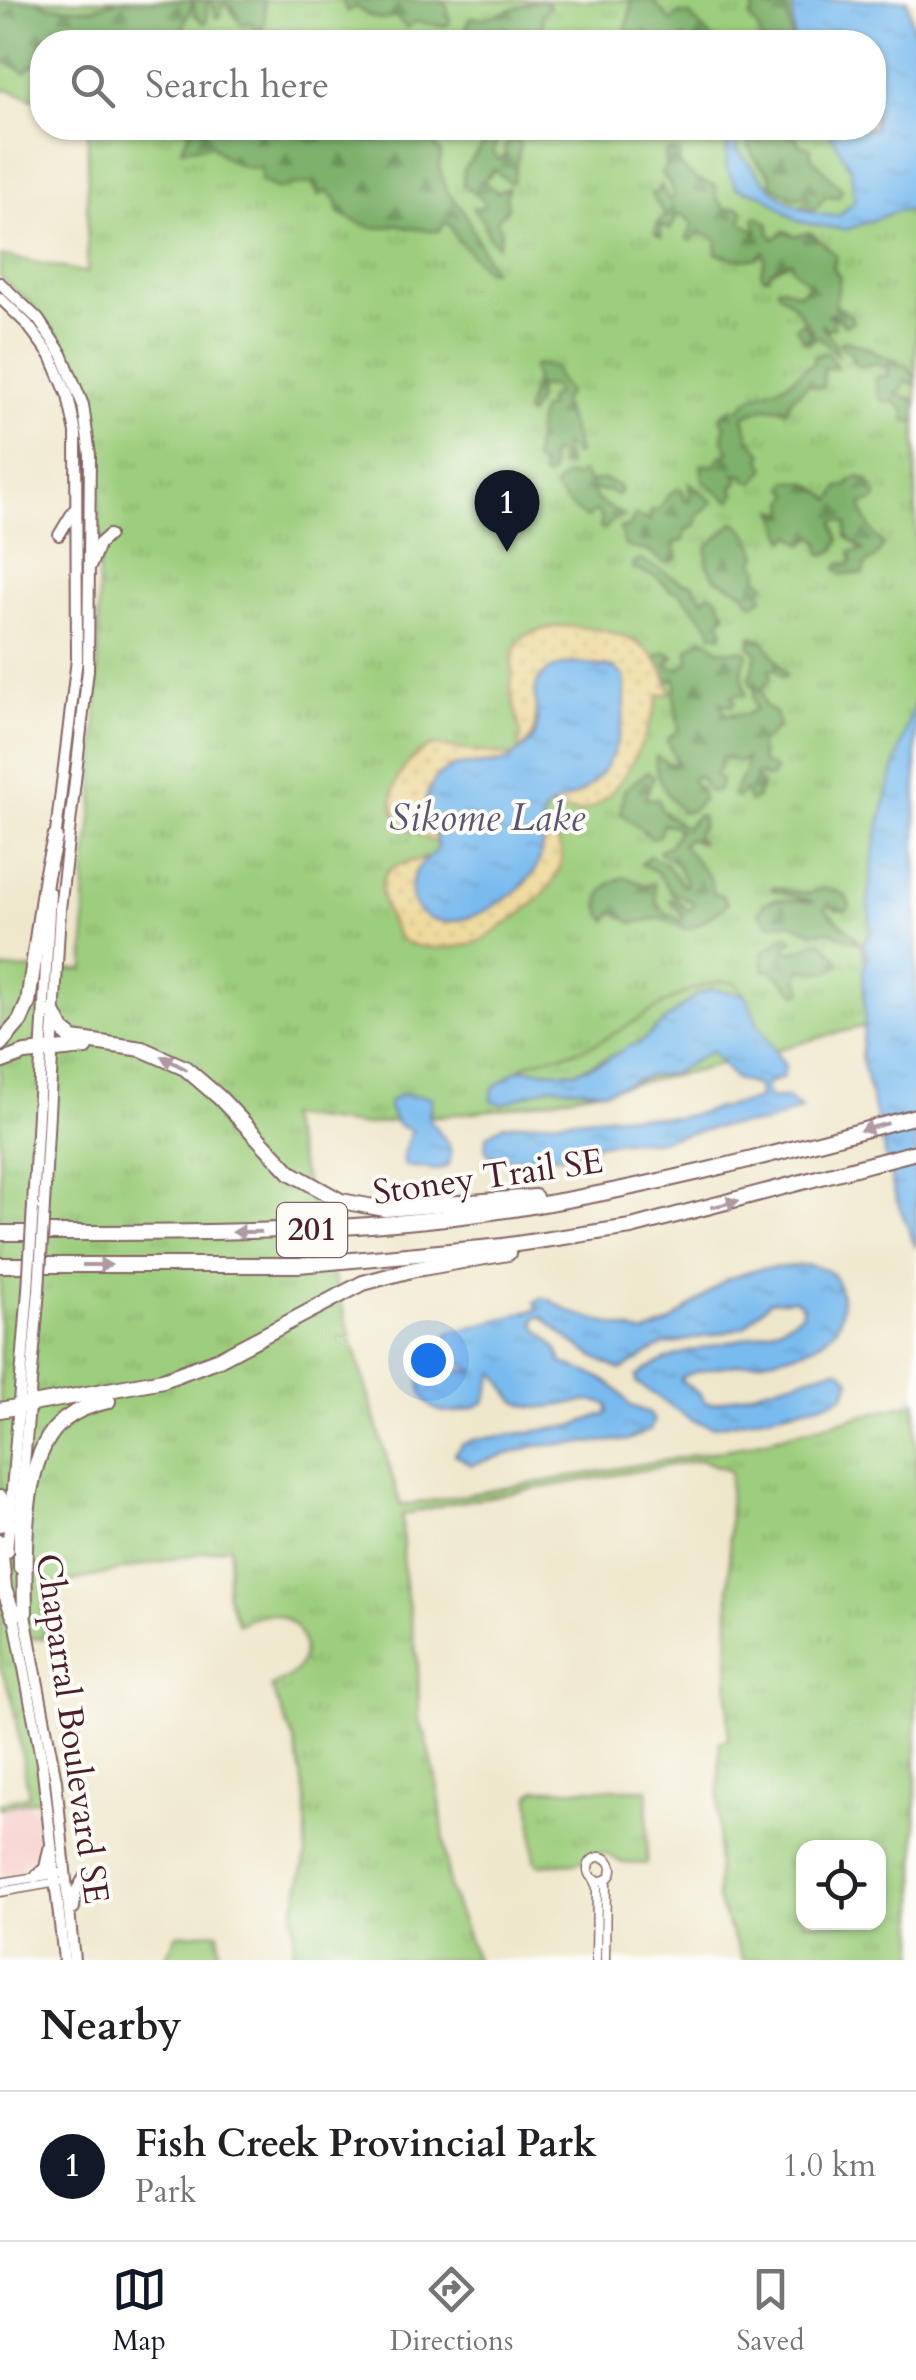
<!DOCTYPE html>
<html lang="en">
<head>
<meta charset="utf-8">
<style>
  :root { --surface:#fff; --page:#f6f6f6; --text:#202124; --muted:#757577; --line:#e0e0e0; --accent:#111827 }
  body { margin:0; font-family:Cardo,serif; background:var(--page); color:var(--text) }
  .controls { position:absolute; right:30px; bottom:30px; display:grid; overflow:hidden; border-radius:20px; box-shadow:0 2px 8px #0004 }
  .controls button { width:90px; height:90px; display:grid; place-items:center; padding:0; border:0; border-bottom:2px solid var(--line); background:var(--surface); color:var(--text); font:50px sans-serif }
  .you { position:absolute; left:428px; top:1360px; width:35px; height:35px; margin:-25px; border:8px solid #fff; border-radius:50%; background:#1a73e8; box-shadow:0 0 0 15px #1a73e833 }
  .badge { display:grid; place-items:center; width:65px; height:65px; border-radius:50%; background:var(--accent); color:#fff; font-size:32px; font-weight:700 }
  .pin { position:absolute; translate:-50% -82px; filter:drop-shadow(0 2px 5px #0008) }
  .pin::after { content:''; position:absolute; top:52px; width:35px; height:30px; background:inherit; clip-path:polygon(0 0,100% 0,50% 100%) }
  .list { margin:0; padding:0; list-style:none }
  h2 { display:flex; justify-content:space-between; align-items:center; height:130px; margin:0; padding:0 40px; font-size:42px }
  h2 small { font-size:32px; font-weight:400; color:var(--muted) }
  .list li { display:grid; grid-template-columns:65px 1fr auto; gap:30px; align-items:center; box-sizing:border-box; height:150px; padding:0 40px; border-top:2px solid var(--line) }
  .list b { display:block; font-size:38px; white-space:nowrap }
  .list p { margin:0; font-size:32px; white-space:nowrap; color:var(--muted) }
  .list em { font-size:32px; font-style:normal; color:var(--muted) }
  .icon { flex:none; width:55px; height:55px; fill:none; stroke:currentColor; stroke-width:2; stroke-linecap:round; stroke-linejoin:round }
  .map { position:relative; flex:none; width:916px; height:1960px; overflow:hidden }
  .search { position:absolute; background:var(--surface); box-shadow:0 2px 8px #0004; left:30px; right:30px; top:30px; height:110px; display:flex; align-items:center; gap:25px; box-sizing:border-box; padding:0 35px; border-radius:40px; color:var(--muted); font-size:38px }
  .sheet { height:280px; background:var(--surface) }
  nav { display:flex; justify-content:space-around; align-items:center; box-sizing:border-box; height:140px; border-top:2px solid var(--line); background:var(--surface); font-size:28px; color:var(--muted) }
  nav a { display:grid; justify-items:center; gap:5px }
  nav .on { color:var(--accent) }
  .map>svg:first-child { display:block }
</style>
</head>
<body>
<div class="map">
<svg width="916" height="1960" viewBox="0 0 916 1960">
  <defs>
    <pattern id="grass-tufts" width="24" height="20" patternUnits="userSpaceOnUse" patternTransform="scale(2.5)"><rect width="24" height="20" fill="#9dce7d"/><path d="M3 7l-1-3M5 7V3M7 7l1-3M15 17l-1-3M17 17v-4M19 17l1-3" fill="none" stroke="#89b06c"/></pattern>
    <pattern id="forest-firs" width="22" height="20" patternUnits="userSpaceOnUse" patternTransform="scale(2.5)"><rect width="22" height="20" fill="#7eb16c"/><path d="M5 1l3.5 6h-7zM16 11l3.5 6h-7z" fill="#698f59"/></pattern>
    <pattern id="wetland-marsh" width="20" height="14" patternUnits="userSpaceOnUse" patternTransform="scale(2.5)"><rect width="20" height="14" fill="#9dce7d"/><path d="M1 5h8M5 5V1M11 12h8M15 12V8" fill="none" stroke="#89b06c"/></pattern>
    <pattern id="sand-dots" width="8" height="8" patternUnits="userSpaceOnUse" patternTransform="scale(2.5)"><rect width="8" height="8" fill="#eeda9e"/><path d="M2 2h.1M6 6h.1" fill="none" stroke="#cebb88" stroke-width="1.8" stroke-linecap="round"/></pattern>
    <pattern id="water-ripples" width="26" height="14" patternUnits="userSpaceOnUse" patternTransform="scale(2.5)"><rect width="26" height="14" fill="#79bbef"/><path d="M2 4q2-2 4 0t4 0M15 11q2-2 4 0t4 0" fill="none" stroke="#6aa0cd"/></pattern>
  </defs>
  <rect width="100%" height="100%" fill="#fdfcf7"/>
  <filter id="ink" filterUnits="userSpaceOnUse"><feTurbulence type="fractalNoise" baseFrequency=".01" numOctaves="2"/><feDisplacementMap in="SourceGraphic" scale="20" xChannelSelector="R" yChannelSelector="G"/><feConvolveMatrix kernelMatrix="1 2 1 2 8 2 1 2 1" color-interpolation-filters="sRGB"/></filter>
  <filter id="wash" filterUnits="userSpaceOnUse"><feTurbulence type="fractalNoise" baseFrequency=".0048" numOctaves="4" result="noise"/><feDisplacementMap in="SourceGraphic" scale="40" xChannelSelector="R" yChannelSelector="G"/><feGaussianBlur stdDeviation="2.25" result="paint"/><feColorMatrix in="noise" values="0 0 0 0 0 0 0 0 0 0 0 0 0 0 0 0 0 1.4 0 .05"/><feComposite in="paint" operator="in"/></filter>
  <g filter="url(#wash)">
    <rect width="100%" height="100%" fill="#efe7cb"/>
    <polygon fill="#f7d0ce" points="28,1796 31,1809 35,1810 39,1805 35,1850 28,1861 22,1863 23,1872 0,1876 0,1803"/>
    <g fill="url(#grass-tufts)" stroke="#747654" stroke-width="2.5" fill-rule="evenodd">
      <polygon points="0,0 826,0 838,42 42,42 42,102 10,90 0,90"/>
      <path d="M88 128H874L916 177V702L868 924 869 935 860 944C871 968 867 1000 864 1026L693 1072 508 1108 361 1125 286 1116 401 1506 730 1449 916 1402V1960H743L717 1900 720 1741 728 1740 730 1471 701 1460 447 1504 402 1515 404 1578 418 1664 419 1721 426 1736 439 1793 449 1888 476 1960H294L293 1916 306 1856V1800L295 1743 271 1687C281 1682 291 1678 298 1668 313 1646 296 1615 269 1614 258 1613 248 1620 238 1624L226 1593 231 1546 73 1581C39 1592 40 1606 45 1638L13 1639 25 1683 43 1796 40 1803 39 1799 0 1808V1803L29 1795 11 1694 0 1668V969L85 970V877L94 801 98 645 99 460 94 451 82 387 60 339 25 298 0 277V255L87 273ZM804 1848H878V1922H804Z"/>
      <polygon points="537,1789 648,1789 647,1864 622,1863 604,1853 576,1863 540,1865 535,1861 530,1795"/>
      <polygon points="219,1932 219,1960 164,1960 177,1934"/>
    </g>
    <g fill="url(#forest-firs)" stroke="#64684c" stroke-width="2.5">
      <polygon points="0,0 36,0 48,6 91,9 118,0 264,0 265,21 261,28 271,42 260,42 251,22 242,25 227,4 221,7 221,16 216,18 212,2 207,1 207,22 204,23 195,15 193,2 181,33 197,42 42,42 42,65 32,65 25,72 0,58"/>
      <path d="M342 0H440L447 6 450 22 447 26 414 22 407 28 395 16C383 24 366 16 356 6L347 12Z"/>
      <path d="M543 0 550 6 542 15 543 34 525 42H505L504 38 509 30 506 28 496 42H485L490 38V29L473 34 466 29 471 17C493 22 522 1 543 0Z"/>
      <path d="M630 0H652L672 22 678 14 690 15 712 39 721 42H689L683 38 679 42H624C623 26 633 17 630 0Z"/>
      <polygon points="749,0 769,0 767,7 774,10 782,2 787,4 792,42 762,42 758,29 750,18 754,11"/>
      <path d="M192 128H402L412 136 433 142 441 154 439 166 446 190 463 210 492 270 486 271 457 239 448 222 444 223 439 231 408 228 397 224C373 233 361 224 339 213L336 199 327 191 319 196 312 183 277 188 261 182V167C245 172 222 158 212 145L181 149Z"/>
      <path d="M748 128H807L792 131 788 135 796 136 799 145 811 148V156L842 190 838 197 825 196 817 208 802 209V205L809 200 807 196 794 199C787 192 778 191 771 183L770 174C753 159 747 152 748 128Z"/>
      <polygon points="492,138 496,143 493,152 499,160 505,156 505,147 512,138 518,141 520,147 513,182 509,182 494,170 483,181 497,192 509,187 506,195 508,208 497,220 501,231 498,246 488,236 484,222 473,208 483,207 484,201 463,185 464,169 487,140"/>
      <path d="M669 151 680 153 679 164 695 179 716 186V197L726 209 738 207 744 211 741 222 757 232 754 219 757 216 769 224V232L774 239 784 231 796 236 810 232 836 255 834 269 840 278 835 305 850 314 853 322 845 325 830 313 828 315 833 319 834 328 827 329 821 324 835 343 837 355 820 337H815L810 343 803 341 796 327 802 322 811 334 812 330C799 313 797 305 778 292L777 287 781 286 799 294 809 284 792 268 791 261 771 271 768 277H763L761 271 765 260 763 252 757 258 735 259 716 253 717 240 708 235 696 234 691 241 687 238 693 224 683 215 677 216 670 230 661 225V237L655 233 658 222 666 216 651 194 658 192 661 185 669 200 674 198 671 185 661 173 665 168V153Z"/>
      <path d="M845 340C853 343 862 345 869 348 874 350 877 355 883 356 899 361 914 364 916 385L905 381 903 389 895 394 916 400V423L905 421V411L893 401 886 403 880 399 875 380 878 376H887L888 370 877 363 861 367 851 360 853 354 840 346 841 341Z"/>
      <path d="M827 352 838 368H824L823 387 808 385 791 399 787 410 767 407 744 416 749 437 763 454 761 460 766 468 754 483 746 480 744 475 735 474 739 480 732 488 735 493 732 500H728L703 480 701 465H716L720 457 729 451 723 441 725 424 720 419 721 415 733 408 740 409C752 389 778 392 794 378 801 372 804 367 813 363L814 356Z"/>
      <path d="M538 364 555 368 558 379 568 392 561 402C568 418 575 435 578 454L574 455 568 447 562 445 568 466 561 467 558 454 554 452 549 457 551 474 546 478 542 476 543 469 533 460C538 444 535 426 541 410L548 407 547 400 556 393 552 386 538 387 536 402 528 416 525 413 535 381 533 367Z"/>
      <path d="M582 472 588 482 604 480 619 486 621 492 617 495 609 491 591 490 599 502 625 516 612 521 604 530 600 528 602 519 598 513 593 512 588 518C577 515 561 497 553 488L566 475 574 477Z"/>
      <path d="M860 477 869 481 876 497 874 501 862 504C861 517 875 537 884 545L875 558 865 565 863 574H842L836 569 840 563 849 565 852 561 850 552 863 550 846 536 847 524 839 520 834 522 839 541 835 550 824 555 820 552V541L813 536 804 545 791 535 786 541 775 510 787 513 786 501 791 494 785 487 788 481 809 483 832 500 839 487 847 486 851 480Z"/>
      <path d="M689 482 713 502 699 514 695 526 686 530 684 540 674 544 678 558C663 568 662 560 650 552 643 549 632 549 625 546L620 528 629 527 635 515 650 521V512L661 508 668 495 678 489H682L686 501 690 500Z"/>
      <path d="M734 522C747 528 754 543 758 556L754 561 760 570 757 577 766 584 761 590 763 598 752 604 742 591 715 578 707 565V547Z"/>
      <polygon points="636,561 643,561 684,583 693,584 703,599 709,593 717,597 726,614 719,622 723,630 722,636 712,634 710,626 678,591 671,591 657,577 634,569 633,564"/>
      <path d="M751 636 763 640 787 675 783 678 775 669H770L771 678 762 689 764 705 776 714 779 727 760 743 762 763 773 767 775 771 771 777 766 778 760 774 755 775 762 784 757 798 750 802 744 790 737 798 732 795 745 771 746 758 741 762 721 757V765L715 774 721 779 719 790 710 792 699 777 694 776 692 782 701 790 703 799 691 811 682 812C667 795 654 779 656 756L671 765 677 762 667 740 679 730 674 695 677 682 674 678 668 682 657 664 656 656 667 652 674 657 668 661 669 668 680 669 689 661 688 649 703 637 720 650 746 651 748 655C739 667 743 681 746 695H732L735 703 731 706 720 703 725 714 745 715 756 709 753 697 755 690 749 680 757 654 749 645Z"/>
      <path d="M647 772 654 776 645 798 658 799 661 810 685 828 698 815 702 816V826L696 834 701 843 689 838 682 844 710 878 713 893 722 895 728 904 696 926 686 929 661 918 632 923 613 911 608 921C590 903 603 883 625 877L645 885 654 883C657 914 657 905 682 922L683 915 670 900 675 899 687 910 693 907V902L673 894 656 871 641 864 649 856 665 863 683 886 687 885 676 862 659 853 660 850 669 846 679 830 672 825 663 824 659 836 651 838 621 813 624 790Z"/>
      <path d="M773 887 809 894C820 886 836 889 846 896L850 906 847 910 835 909 829 904 825 909 856 938 857 943 830 931 815 932 790 923 769 924 759 913 763 904 776 899 814 902 772 890Z"/>
      <path d="M786 935 793 941 785 946 786 951C818 954 813 921 841 964 830 976 813 972 801 969L798 979 803 991 797 994 773 971 764 970 762 953Z"/>
    </g>
    <path fill="url(#wetland-marsh)" stroke="#747654" stroke-width="2.5" d="M721 981 735 983 746 995 712 989 696 995 638 1044 575 1072 519 1069C540 1055 565 1056 587 1047 638 1026 665 993 721 981Z"/>
    <g fill="url(#sand-dots)" stroke="#9c7c64" stroke-width="2.5">
      <path d="M558 626C608 627 659 636 671 693L659 695C650 730 622 798 585 811 572 815 559 808 546 808L575 795 623 698 625 683 614 668C580 661 571 663 541 677 528 706 548 732 517 752L521 736 511 692 513 652 523 638 532 632Z"/>
      <path d="M435 746 513 756 504 762 449 767 425 800 427 818 438 844C425 836 405 831 397 817 382 791 409 751 435 746Z"/>
      <path d="M542 821C584 859 549 895 512 920 501 927 490 937 478 942 459 949 419 951 401 940 389 923 368 881 394 867 403 862 416 861 425 858 421 867 413 877 411 886 409 894 413 902 417 908 441 942 515 901 532 874 541 859 538 838 542 821Z"/>
    </g>
    <g fill="url(#water-ripples)" stroke="#626d8d" stroke-width="2.5">
      <path d="M792 0H907L916 41V211L900 210 846 230 799 222 763 195 737 188 727 169V133L729 128H741C730 149 740 151 752 167 775 195 800 216 839 216L855 200 851 169 827 128H874V42H794Z"/>
      <path d="M573 663 614 668 624 676C629 716 616 770 580 793 568 800 555 801 544 811 540 831 546 851 535 870 517 900 434 950 413 901 409 891 411 881 416 871 421 862 431 857 437 849 439 824 416 810 432 784 449 756 476 770 502 762 511 760 521 751 527 745 557 721 504 674 573 663Z"/>
      <path d="M916 699V1248L895 1195 861 1056 865 1019 863 971 868 957 863 943 873 930C854 890 901 744 916 699Z"/>
      <polygon points="712,989 746,995 758,1024 785,1066 783,1077 765,1085 768,1098 787,1098 801,1109 765,1123 723,1126 654,1141 631,1140 598,1144 566,1155 508,1159 489,1155 485,1147 487,1136 503,1125 619,1115 676,1118 759,1099 758,1086 735,1079 711,1051 672,1074 648,1076 606,1091 551,1086 503,1104 491,1100 493,1088 519,1069 575,1072 602,1062 631,1045 638,1044 696,995"/>
      <path d="M403 1094 432 1097 429 1118C438 1136 458 1143 448 1166L436 1170 405 1166 403 1155 411 1130 397 1125 388 1106 390 1100Z"/>
      <path d="M809 1265C823 1268 834 1271 838 1285 866 1370 728 1355 682 1377L681 1381 698 1392 706 1403H714L835 1369 842 1371 850 1380 844 1395 833 1401 713 1427 692 1420 637 1383 636 1377C684 1338 753 1350 802 1313V1305L794 1299 770 1301 745 1326 727 1332 663 1345 621 1370C590 1358 565 1338 542 1316L536 1317 535 1326 557 1349 562 1363C589 1373 614 1379 629 1405L649 1413 654 1421 650 1430 628 1440 535 1446 471 1465 455 1454 461 1445 473 1440 572 1426 607 1413 608 1405C581 1391 537 1422 513 1398 506 1391 501 1379 495 1372L485 1402C453 1421 416 1416 421 1372 444 1352 451 1373 476 1372L445 1353 442 1343 449 1333 538 1309 535 1302 541 1298 549 1299 570 1312 644 1334 668 1324 727 1279 759 1269Z"/>
    </g>
    <g fill="none" stroke-linecap="round" stroke-linejoin="round">
      <polyline stroke="#79bbef" stroke-width="2.5" points="911,1397 916,1401"/>
    </g>
  </g>
  <g filter="url(#ink)">
    <g fill="none" stroke-linecap="round" stroke-linejoin="round">
      <defs>
        <g id="minor">
          <circle cx="600" cy="1869" r="12"/>
          <polyline points="593,1879 597,1887 596,1960"/>
          <polyline points="0,1883 60,1873"/>
          <polyline points="0,1892 58,1882"/>
          <polyline points="605,1960 606,1880"/>
        </g>
        <g id="major">
          <polyline points="0,283 38,319 62,354 83,405 90,455 88,670 60,909 44,1206"/>
          <polyline points="0,298 27,324 51,356 68,396 76,433 77,659 55,841"/>
          <polyline points="59,535 74,510"/>
          <polyline points="91,565 99,544 109,535"/>
          <polyline points="33,1206 50,893"/>
          <polyline points="7,1553 28,1290"/>
          <polyline points="19,1568 19,1522 39,1290"/>
          <polyline points="23,1605 56,1781 74,1960"/>
          <polyline points="13,1610 42,1763 64,1960"/>
          <polyline points="35,1877 45,1868 49,1849"/>
          <polyline points="74,1908 76,1891 84,1878"/>
        </g>
        <g id="highway">
          <polyline points="53,1012 62,1030 73,1039 142,1049 185,1068 220,1098 291,1173 341,1201 385,1209 535,1197"/>
          <polyline points="0,1044 20,1021 28,1003 46,876 55,838"/>
          <polyline points="0,1062 25,1053 86,1047"/>
          <path d="M0 1233C160 1233 319 1235 478 1214 627 1194 772 1155 916 1116"/>
          <polyline points="0,1265 299,1265 503,1246 631,1227 916,1152"/>
          <polyline points="0,1410 163,1380 219,1359 363,1283 411,1270 508,1253"/>
          <polyline points="0,1498 0,1524"/>
          <polyline points="0,1542 4,1589 14,1616"/>
          <path d="M25 1612C24 1562 21 1470 54 1430 68 1413 87 1406 108 1401"/>
        </g>
      </defs>
      <use href="#minor" stroke="#846563" stroke-width="11"/>
      <use href="#major" stroke="#846563" stroke-width="14"/>
      <use href="#highway" stroke="#846563" stroke-width="18"/>
      <use href="#minor" stroke="#fff" stroke-width="8"/>
      <use href="#major" stroke="#fff" stroke-width="10"/>
      <use href="#highway" stroke="#fff" stroke-width="14"/>
      <defs>
        <g id="major-bridge">
          <polyline points="28,1290 33,1206"/>
          <polyline points="39,1290 44,1206"/>
        </g>
      </defs>
      <use href="#major-bridge" stroke="#846563" stroke-width="14" stroke-linecap="butt"/>
      <use href="#major-bridge" stroke="#fff" stroke-width="10"/>
    </g>
    <defs><path id="oneway-solid" d="M-6-.8H1V-3.2L6.5 0L1 3.2V.8H-6Z" transform="scale(2.5)"/></defs>
    <g fill="#ae9aa0">
      <use href="#oneway-solid" transform="translate(174 1063) rotate(-152)"/>
      <use href="#oneway-solid" transform="translate(874 1127) rotate(165)"/>
      <use href="#oneway-solid" transform="translate(725 1204) rotate(-14)"/>
      <use href="#oneway-solid" transform="translate(247 1232) rotate(179)"/>
      <use href="#oneway-solid" transform="translate(97 1265)"/>
    </g>
  </g>
  <g text-anchor="middle" dominant-baseline="central" stroke-width="8" stroke-linejoin="round" paint-order="stroke">
    <rect fill="#fdfcf7" stroke="#806168" stroke-width="2.5" x="277" y="1203" width="70" height="54" rx="8"/>
    <g font-size="32" font-weight="bold" fill="#4a1f2b">
      <text x="312" y="1230">201</text>
    </g>
    <g font-size="35" fill="#4a1f2b" stroke="#fdfcf7">
      <text transform="translate(488 1177) rotate(-8)">Stoney Trail SE</text>
      <text transform="translate(72 1729) rotate(82)">Chaparral Boulevard SE</text>
    </g>
    <g font-size="38" font-style="italic" fill="#5a5670" stroke="#fdfcf7">
      <text x="487" y="818">Sikome Lake</text>
    </g>
  </g>
</svg>
<div class="controls">
<button><svg class="icon" aria-label="locate" viewBox="0 0 24 24"><circle cx="12" cy="12" r="6"/><path d="M12 2v4M12 18v4M2 12h4M18 12h4"/></svg></button>
</div>
<div class="you"></div>
<div class="pin badge" style="left:507px;top:552px">1</div>
<div class="search"><svg class="icon" aria-label="search" viewBox="0 0 24 24"><circle cx="10" cy="10" r="6"/><path d="M15 15l6 6"/></svg>Search here</div>
</div>
<section class="sheet">
<h2>Nearby<small></small></h2>
<ul class="list">
<li><span class="badge">1</span><div><b>Fish Creek Provincial Park</b><p>Park</p></div><em>1.0 km</em></li>
</ul>
</section>
<nav>
<a class="on"><svg class="icon" aria-label="map" viewBox="0 0 24 24"><path d="M3 6l6-2 6 2 6-2v14l-6 2-6-2-6 2zM9 4v14M15 6v14"/></svg>Map</a>
<a><svg class="icon" aria-label="directions" viewBox="0 0 24 24"><path d="M12 3l9 9-9 9-9-9zM9 14v-3h6M13 9l2 2-2 2"/></svg>Directions</a>
<a><svg class="icon" aria-label="saved" viewBox="0 0 24 24"><path d="M7 4h10v16l-5-4-5 4z"/></svg>Saved</a>
</nav>
</body>
</html>
